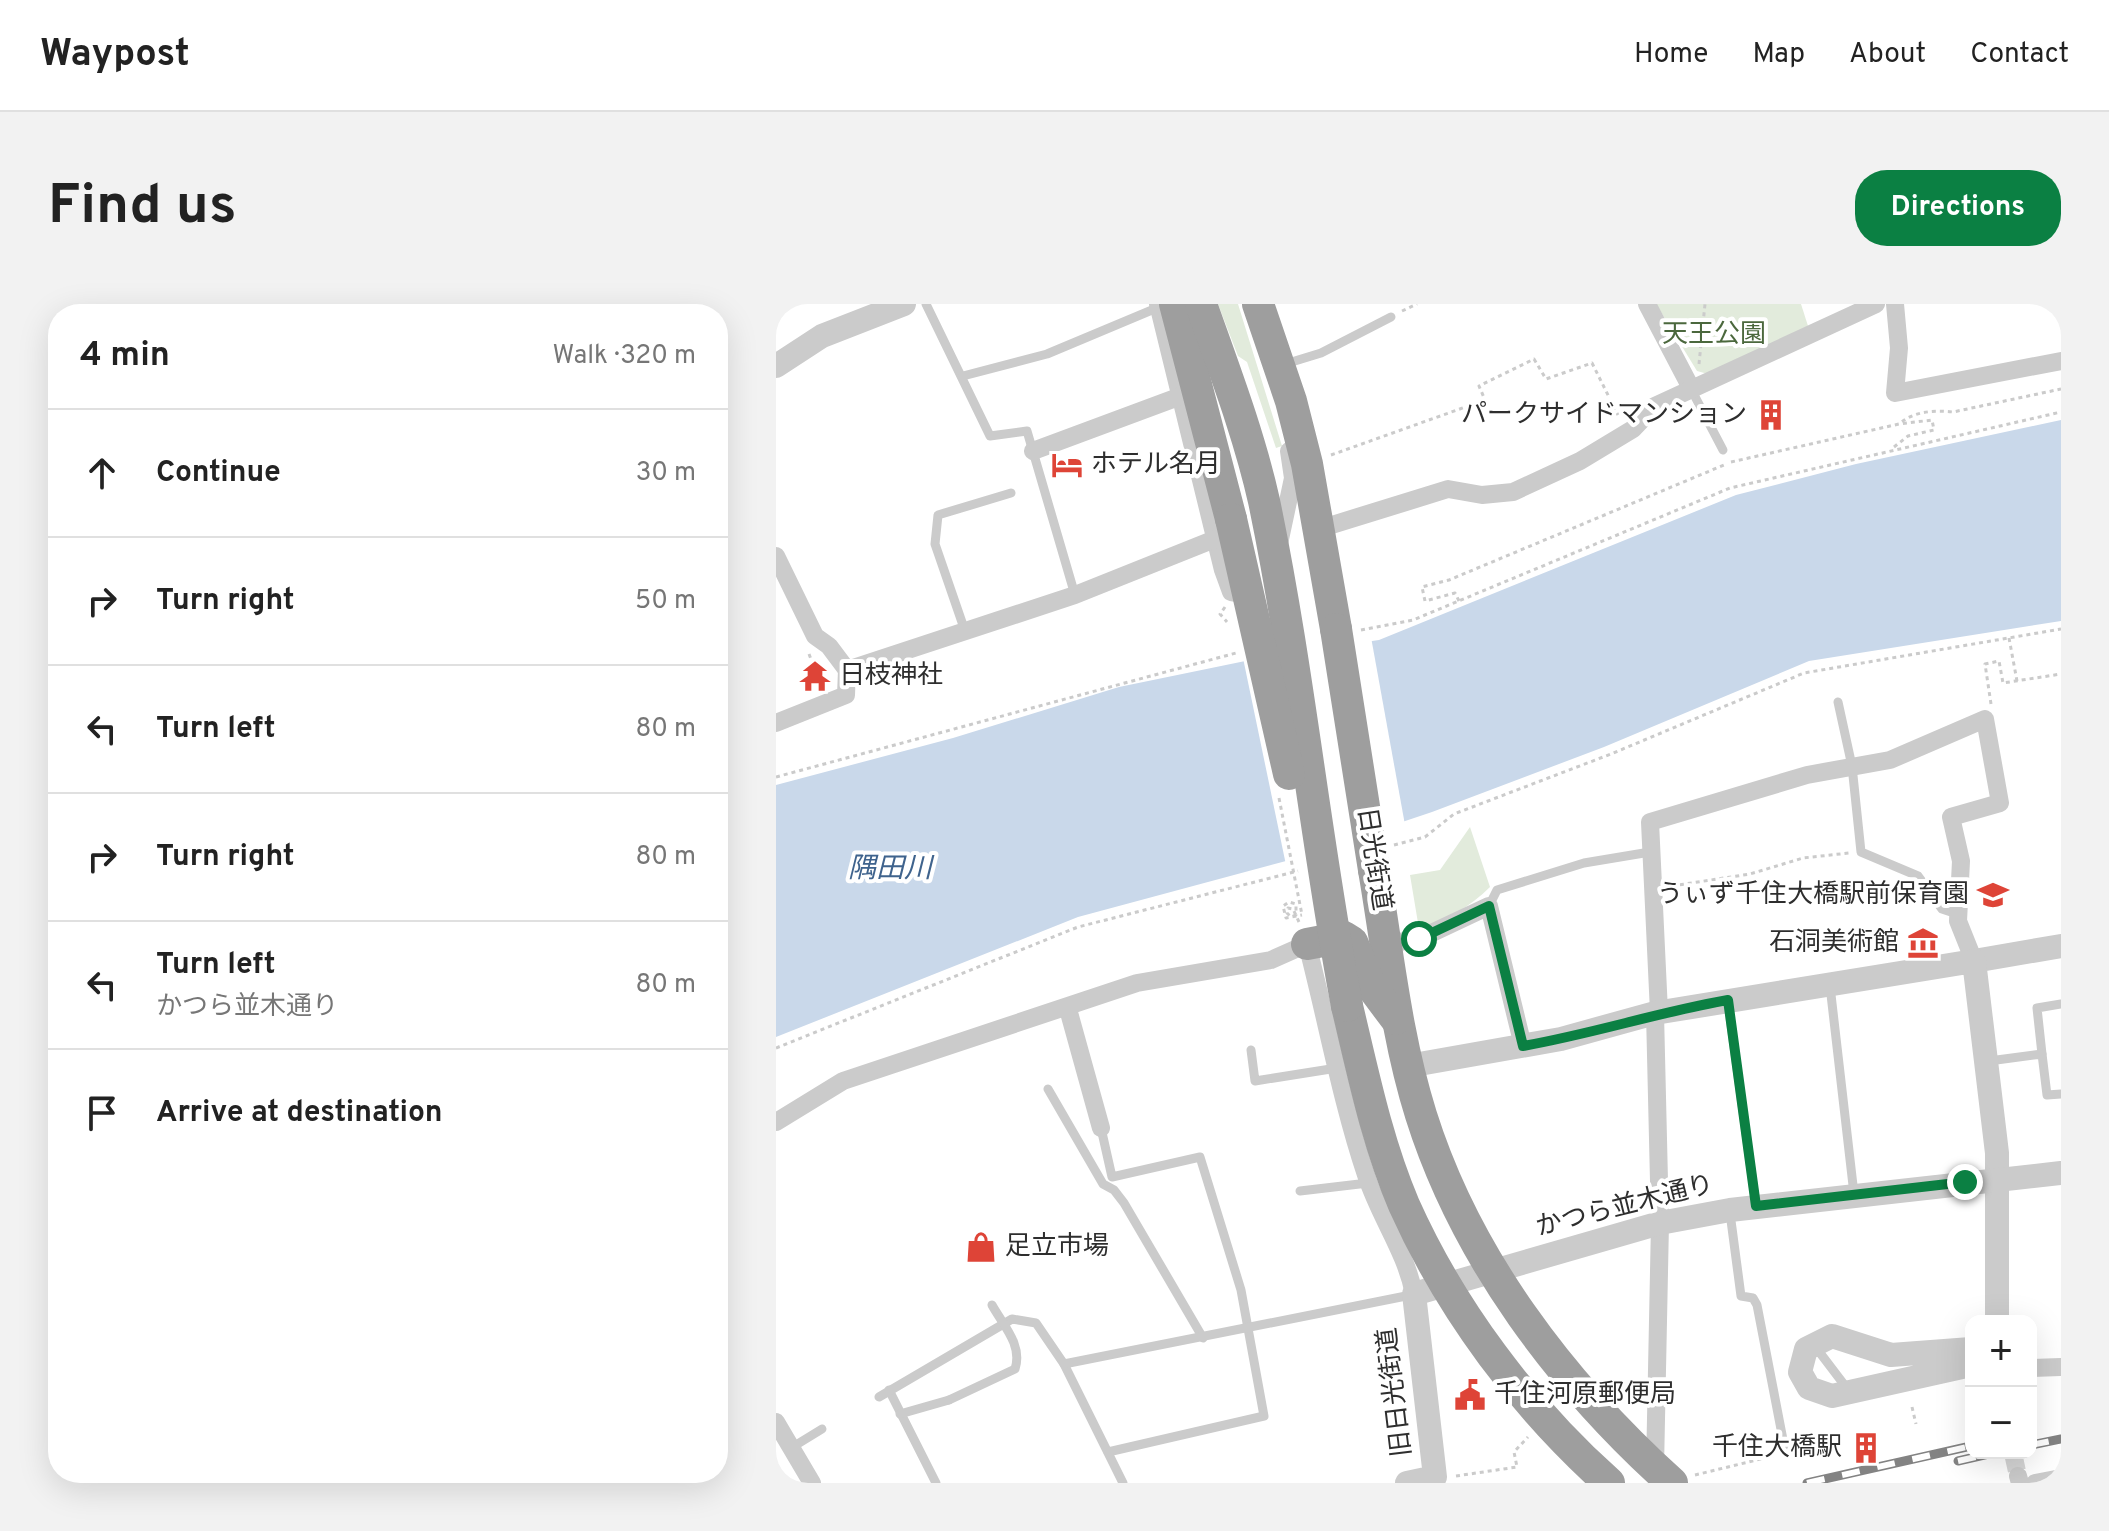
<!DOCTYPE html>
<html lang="en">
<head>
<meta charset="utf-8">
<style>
  :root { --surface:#fff; --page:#f2f2f2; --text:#222; --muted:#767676; --line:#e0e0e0; --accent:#0b8043 }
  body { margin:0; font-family:Overpass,"Noto Sans JP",sans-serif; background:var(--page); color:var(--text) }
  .controls { position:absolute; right:24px; bottom:24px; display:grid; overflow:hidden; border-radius:16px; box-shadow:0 8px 32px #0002 }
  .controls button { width:72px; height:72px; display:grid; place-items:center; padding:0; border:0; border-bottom:2px solid var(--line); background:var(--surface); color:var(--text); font:40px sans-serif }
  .stop { position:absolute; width:24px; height:24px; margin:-18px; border:6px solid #0b8043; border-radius:50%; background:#fff }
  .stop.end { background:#0b8043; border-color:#fff; box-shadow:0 2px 8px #0008 }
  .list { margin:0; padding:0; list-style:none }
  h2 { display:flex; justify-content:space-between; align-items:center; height:104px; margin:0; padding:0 32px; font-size:34px }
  h2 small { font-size:26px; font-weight:400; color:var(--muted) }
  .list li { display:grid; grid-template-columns:52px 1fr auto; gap:24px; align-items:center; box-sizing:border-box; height:128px; padding:0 32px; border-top:2px solid var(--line) }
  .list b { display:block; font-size:30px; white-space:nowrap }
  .list p { margin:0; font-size:26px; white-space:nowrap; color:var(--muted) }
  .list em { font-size:26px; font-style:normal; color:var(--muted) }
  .icon { flex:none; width:44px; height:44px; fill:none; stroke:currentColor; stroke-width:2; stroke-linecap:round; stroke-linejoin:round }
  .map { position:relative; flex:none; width:1285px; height:1179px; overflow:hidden; border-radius:32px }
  header { display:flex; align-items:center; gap:48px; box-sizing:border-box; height:112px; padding:0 40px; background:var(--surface); border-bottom:2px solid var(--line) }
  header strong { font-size:38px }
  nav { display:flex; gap:44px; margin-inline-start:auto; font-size:28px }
  .intro { display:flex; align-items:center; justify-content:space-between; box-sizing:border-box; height:192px; padding:0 48px }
  h1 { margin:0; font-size:56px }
  .button { padding:20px 36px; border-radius:32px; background:var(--accent); color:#fff; font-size:28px; font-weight:700 }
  main { display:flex; gap:48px; padding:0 48px }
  aside { flex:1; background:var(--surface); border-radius:32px; box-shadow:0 8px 32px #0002 }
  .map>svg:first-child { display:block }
</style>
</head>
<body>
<header>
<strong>Waypost</strong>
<nav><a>Home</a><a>Map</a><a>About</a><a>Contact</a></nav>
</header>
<div class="intro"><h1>Find us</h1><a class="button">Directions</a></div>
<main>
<aside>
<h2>4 min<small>Walk · 320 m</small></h2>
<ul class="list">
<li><svg class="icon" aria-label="ahead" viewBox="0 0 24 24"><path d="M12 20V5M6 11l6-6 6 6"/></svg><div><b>Continue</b></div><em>30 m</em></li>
<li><svg class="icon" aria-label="right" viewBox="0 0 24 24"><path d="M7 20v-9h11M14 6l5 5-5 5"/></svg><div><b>Turn right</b></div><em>50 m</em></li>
<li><svg class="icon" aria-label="left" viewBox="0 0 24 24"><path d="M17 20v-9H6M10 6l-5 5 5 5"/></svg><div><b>Turn left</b></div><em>80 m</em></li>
<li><svg class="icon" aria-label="right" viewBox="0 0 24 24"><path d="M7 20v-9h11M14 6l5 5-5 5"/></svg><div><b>Turn right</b></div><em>80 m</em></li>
<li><svg class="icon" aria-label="left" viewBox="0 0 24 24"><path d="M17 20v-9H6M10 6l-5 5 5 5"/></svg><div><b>Turn left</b><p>かつら並木通り</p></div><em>80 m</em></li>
<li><svg class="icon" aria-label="arrive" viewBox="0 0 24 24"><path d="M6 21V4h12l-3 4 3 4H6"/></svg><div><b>Arrive at destination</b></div></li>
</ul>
</aside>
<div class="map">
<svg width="1285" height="1179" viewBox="0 0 1285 1179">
  <rect width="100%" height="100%" fill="#fff"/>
  <g fill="#e2ebdc">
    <polygon points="442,0 462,0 506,142 500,144 471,58 462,52"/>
    <polygon points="880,0 1025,0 1032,22 932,70 921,67"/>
    <path d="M694 523 714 583C695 602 669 618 643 625L634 571 664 566Z"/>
  </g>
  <polygon fill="#c9d8ea" points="1285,116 1285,317 1033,357 828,443 656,508 510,557 302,613 0,733 0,481 177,434 343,383 499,351 603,336 960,191 1080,160"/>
  <polygon fill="#fff" points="595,333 629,521 510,561 467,354"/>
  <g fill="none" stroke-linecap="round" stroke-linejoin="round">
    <polyline stroke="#d5d5d5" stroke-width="18" stroke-dasharray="18 9" stroke-linecap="butt" points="1237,1149 1242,1172"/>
    <g stroke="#cbcbcb" stroke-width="3" stroke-dasharray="4 4" stroke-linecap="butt">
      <polyline points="626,7 641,0"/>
      <polyline points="923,60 929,0"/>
      <polyline points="1118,143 1132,132 1158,126 1156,116 1123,120"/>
      <polyline points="555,151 709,96 703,82 758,55 770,75 816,59 842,111"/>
      <path d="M955 158 1123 120C1138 107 1158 106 1177 108L1285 85"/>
      <polyline points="683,297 679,289 649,297 646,283 673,276 948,161"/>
      <polyline points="585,326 637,316 954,184 1285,108"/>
      <polyline points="1233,334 1241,377"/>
      <polyline points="33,350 41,371"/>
      <polyline points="1215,400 1209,360 1223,357 1227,379 1285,370"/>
      <polyline points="0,473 460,349"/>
      <polyline points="618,541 649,533 678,510 835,450 1028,369 1285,325"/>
      <polyline points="896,582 974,570 1027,554 1073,549"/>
      <polyline points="523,618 517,605 512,604 511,609 515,613 520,611 520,600 513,598 507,602 510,614 526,611"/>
      <polyline points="0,744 302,623 522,567"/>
      <polyline points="1136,1103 1140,1120"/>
      <polyline points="919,1171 997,1152"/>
      <polyline points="680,1172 741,1163 738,1148 752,1133"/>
    </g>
    <g stroke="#cbcbcb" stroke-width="9">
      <polyline points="150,0 214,132 251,127 299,291"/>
      <polyline points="509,60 545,49 615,13"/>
      <polyline points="187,72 271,50 383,3"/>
      <polyline points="915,85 947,146"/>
      <polyline points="189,327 159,240 162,211 235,189"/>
      <polyline points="1062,398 1076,462 1085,548 1142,572 1166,605 1181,610"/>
      <polyline points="713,602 721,586 808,559 874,548"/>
      <polyline points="1054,682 1078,890"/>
      <polyline points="952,699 980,902"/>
      <polyline points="475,746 479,777 561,764"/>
      <polyline points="1266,750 1261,704 1285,700"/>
      <polyline points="1213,757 1266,750 1271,791 1285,790"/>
      <polyline points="272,785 327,880 338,886 348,899 427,1034"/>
      <polyline points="325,824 336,873 424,853 465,986 488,1112 332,1148"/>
      <polyline points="524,887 592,879"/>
      <polyline points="954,909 965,992 977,994 981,1001 1009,1146"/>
      <polyline points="1038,1041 1073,1087"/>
      <polyline points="288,1060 347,1179"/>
      <polyline points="113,1086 160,1179"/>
      <polyline points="103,1093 236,1015 260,1019 288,1060 635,991"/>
      <polyline points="124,1110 173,1096"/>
      <polyline points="15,1144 46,1125"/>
    </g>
    <g stroke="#cbcbcb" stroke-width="18">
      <polyline points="382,0 447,266 455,288 467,290 478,286"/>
      <polyline points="871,0 915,84"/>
      <polyline points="1119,0 1123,44 1119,89 1285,57"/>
      <polyline points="257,147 405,92"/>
      <polyline points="543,225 672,185 706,191 737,188 804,157 857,125 879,102 1100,0"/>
      <polyline points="503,240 517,174 513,147"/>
      <polyline points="0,252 39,332 53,342 71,366"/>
      <polyline points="0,419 70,391 71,366 299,291 439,235"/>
      <polyline points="610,640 643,635 713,602 747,742"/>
      <polyline points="292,705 325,824"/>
      <polyline points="883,708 874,518 1031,471 1114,456 1209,415 1224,499 1175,513 1185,557 1182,617 1198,657"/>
      <path d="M0 818 67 777 361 679 495 656 531 640C551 717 565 796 590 871 603 912 630 948 638 990"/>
      <polyline points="1255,1064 1285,1063"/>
      <polyline points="0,1118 36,1179"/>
      <polyline points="879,1164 884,919 879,709"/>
      <polyline points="1242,1172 1244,1179"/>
      <polyline points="1259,1179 1285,1174"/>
    </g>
    <g stroke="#cbcbcb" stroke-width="24">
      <polyline points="0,62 46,32 128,0"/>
      <polyline points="1198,657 1285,642"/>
      <polyline points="632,762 785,735 879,709 1198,657 1221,849 1221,1017"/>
      <polyline points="1195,1045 1115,1051 1056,1032 1030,1045 1024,1068 1033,1084 1056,1092 1195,1061"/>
      <polyline points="631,1179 659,1173 638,990 884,919 954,906 1285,869"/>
    </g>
    <g stroke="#9e9e9e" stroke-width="32">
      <polyline points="399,0 455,215"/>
      <polyline points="482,0 515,97 531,160 560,325"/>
      <path d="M598 566C612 648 620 732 645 811 690 954 786 1080 896 1179"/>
      <polyline points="531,640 568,633 576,638 593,679 620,715"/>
      <path d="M571 702C587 769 601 838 628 901 675 1006 748 1103 833 1179"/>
    </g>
    <defs>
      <g id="rail">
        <polyline points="1255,1141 1285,1135"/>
        <polyline points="1182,1157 1217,1149"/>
        <polyline points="1031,1179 1195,1142"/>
      </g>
    </defs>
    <use href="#rail" stroke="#838383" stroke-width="9"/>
    <use href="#rail" stroke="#fff" stroke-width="6" stroke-dasharray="18" stroke-linecap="butt"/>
    <g stroke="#cbcbcb" stroke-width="3" stroke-dasharray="4 4" stroke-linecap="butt">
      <polyline points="449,303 444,310 451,318"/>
      <polyline points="503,494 526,611"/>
    </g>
    <path stroke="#cbcbcb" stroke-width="9" d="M173 1096 239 1065C247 1041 227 1021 216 1001"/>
    <g stroke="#9e9e9e" stroke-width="32">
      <path d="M425 0C448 65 473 130 488 197 523 365 539 535 571 702"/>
      <polyline points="455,215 513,470"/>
      <polyline points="560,325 598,566"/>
    </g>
  </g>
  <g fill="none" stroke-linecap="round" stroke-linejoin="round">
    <path stroke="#0b8043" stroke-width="10" d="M643 635 713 602 747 742C816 730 883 708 952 696L980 902 1189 878"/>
  </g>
  <defs>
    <symbol id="building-bare" viewBox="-9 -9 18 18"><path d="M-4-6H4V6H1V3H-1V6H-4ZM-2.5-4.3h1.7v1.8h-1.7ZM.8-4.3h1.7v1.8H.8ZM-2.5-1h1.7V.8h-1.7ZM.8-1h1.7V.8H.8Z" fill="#de4437" stroke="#fff" stroke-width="2.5" paint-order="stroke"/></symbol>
    <symbol id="hotel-bare" viewBox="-9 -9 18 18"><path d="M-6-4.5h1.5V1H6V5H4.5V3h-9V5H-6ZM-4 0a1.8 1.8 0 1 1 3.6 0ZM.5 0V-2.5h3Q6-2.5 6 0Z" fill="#de4437" stroke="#fff" stroke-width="2.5" paint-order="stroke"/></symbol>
    <symbol id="temple-bare" viewBox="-9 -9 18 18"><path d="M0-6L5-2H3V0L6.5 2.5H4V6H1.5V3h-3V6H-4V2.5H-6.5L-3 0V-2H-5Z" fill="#de4437" stroke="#fff" stroke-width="2.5" paint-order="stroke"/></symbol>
    <symbol id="school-bare" viewBox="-9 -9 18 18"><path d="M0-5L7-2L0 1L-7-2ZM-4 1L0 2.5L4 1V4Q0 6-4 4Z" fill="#de4437" stroke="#fff" stroke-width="2.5" paint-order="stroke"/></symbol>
    <symbol id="museum-bare" viewBox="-9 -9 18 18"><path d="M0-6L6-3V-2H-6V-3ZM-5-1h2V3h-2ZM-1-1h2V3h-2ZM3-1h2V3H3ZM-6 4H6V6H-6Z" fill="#de4437" stroke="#fff" stroke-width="2.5" paint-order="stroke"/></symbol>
    <symbol id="shop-bare" viewBox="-9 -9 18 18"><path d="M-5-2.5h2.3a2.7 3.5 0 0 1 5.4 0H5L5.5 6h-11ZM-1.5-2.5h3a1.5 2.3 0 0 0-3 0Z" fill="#de4437" stroke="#fff" stroke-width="2.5" paint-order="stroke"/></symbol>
    <symbol id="civic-bare" viewBox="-9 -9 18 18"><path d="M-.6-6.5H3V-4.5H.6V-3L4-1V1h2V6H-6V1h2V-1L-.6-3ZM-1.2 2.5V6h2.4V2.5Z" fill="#de4437" stroke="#fff" stroke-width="2.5" paint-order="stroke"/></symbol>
  </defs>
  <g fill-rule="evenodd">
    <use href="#building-bare" x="973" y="89" width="44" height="44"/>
    <use href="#hotel-bare" x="269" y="139" width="44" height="44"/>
    <use href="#temple-bare" x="17" y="350" width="44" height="44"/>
    <use href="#school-bare" x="1195" y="569" width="44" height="44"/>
    <use href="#museum-bare" x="1125" y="617" width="44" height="44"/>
    <use href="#shop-bare" x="183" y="921" width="44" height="44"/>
    <use href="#civic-bare" x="672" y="1069" width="44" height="44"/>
    <use href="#building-bare" x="1068" y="1122" width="44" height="44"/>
  </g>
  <g text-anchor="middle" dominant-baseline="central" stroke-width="8" stroke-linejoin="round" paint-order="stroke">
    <g font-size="26" fill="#4b683d" stroke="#fff">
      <text x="938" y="31">天王公園</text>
    </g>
    <g font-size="26" fill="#2e2e2e" stroke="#fff" text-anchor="end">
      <text x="971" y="111">パークサイドマンション</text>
      <text x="315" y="161" text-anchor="start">ホテル名月</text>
      <text x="63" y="372" text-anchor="start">日枝神社</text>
      <text x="1193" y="591">うぃず千住大橋駅前保育園</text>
      <text x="1123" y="639">石洞美術館</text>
      <text x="229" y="943" text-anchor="start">足立市場</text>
      <text x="718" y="1091" text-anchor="start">千住河原郵便局</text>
      <text x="1066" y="1144">千住大橋駅</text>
    </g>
    <g font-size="26" fill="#2e2e2e" stroke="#fff">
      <text transform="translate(597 555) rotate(81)">日光街道</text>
      <text transform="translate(849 903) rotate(-14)">かつら並木通り</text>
      <text transform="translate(620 1088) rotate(-97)">旧日光街道</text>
    </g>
    <g font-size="28" font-style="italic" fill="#3f638d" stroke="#fff">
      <text x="114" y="566">隅田川</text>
    </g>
  </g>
</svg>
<div class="controls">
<button>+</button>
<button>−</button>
</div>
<div class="stop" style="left:643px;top:635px"></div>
<div class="stop end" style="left:1189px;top:878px"></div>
</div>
</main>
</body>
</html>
